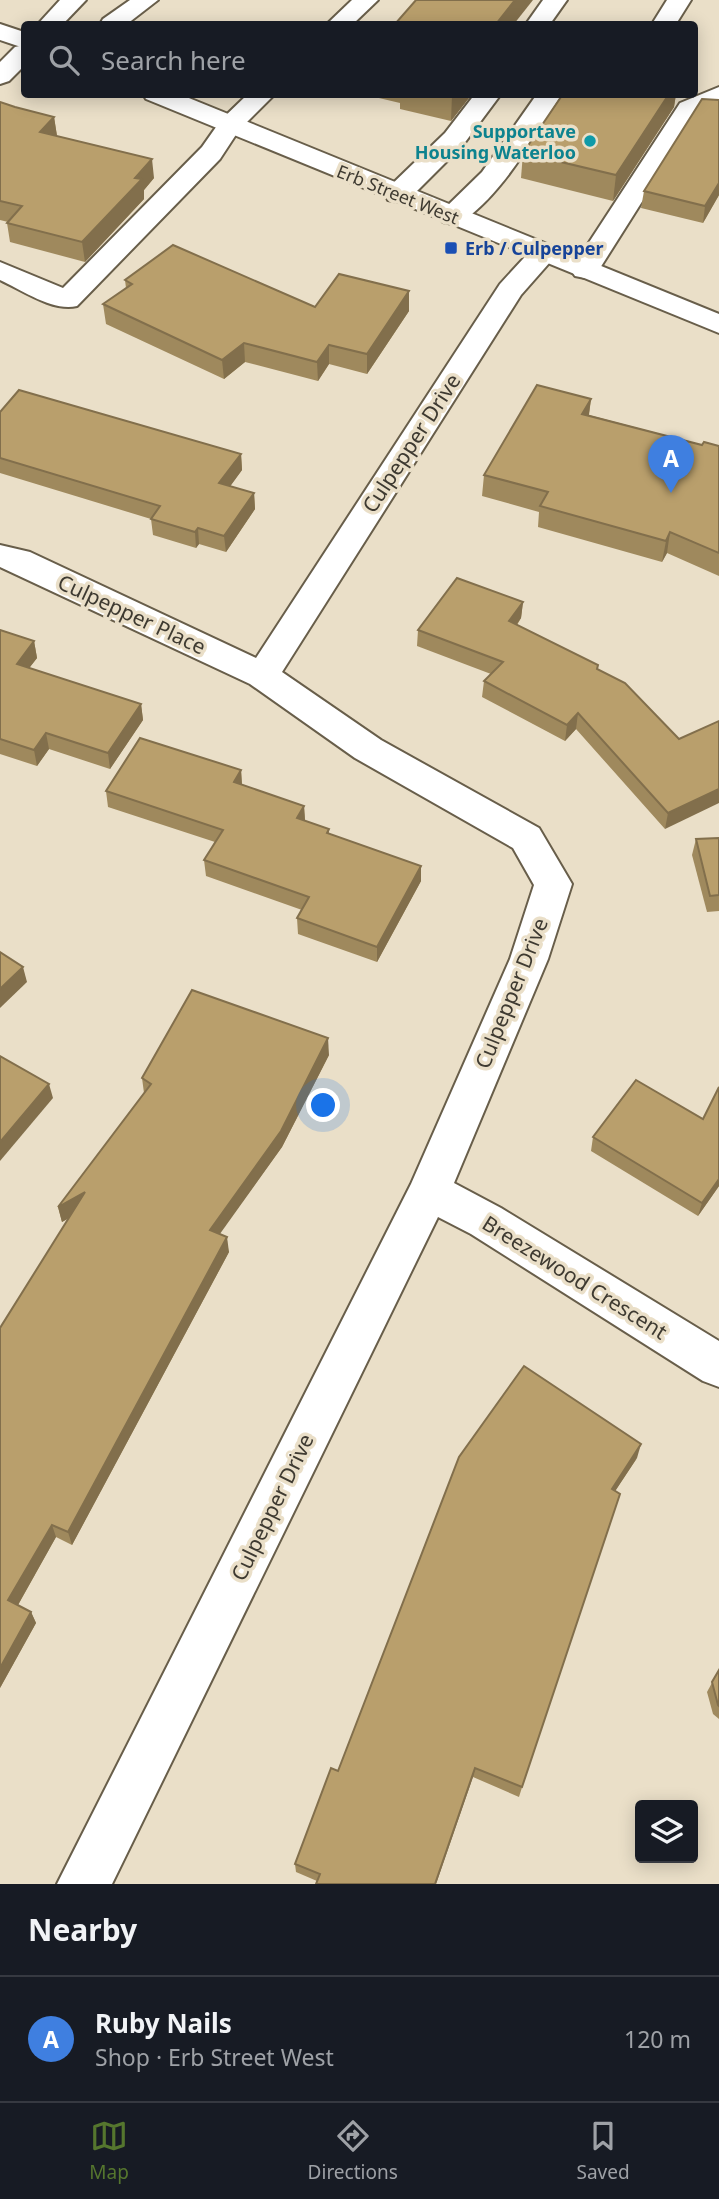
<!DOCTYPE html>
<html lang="en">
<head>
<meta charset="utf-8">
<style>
  :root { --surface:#171b24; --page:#242831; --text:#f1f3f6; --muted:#9ea1a6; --line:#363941; --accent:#55762e }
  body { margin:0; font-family:"Noto Sans",sans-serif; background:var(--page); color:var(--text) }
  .controls { position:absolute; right:21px; bottom:21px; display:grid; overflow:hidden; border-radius:7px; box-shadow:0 4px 18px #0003 }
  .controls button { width:63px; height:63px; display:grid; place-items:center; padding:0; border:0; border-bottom:2px solid var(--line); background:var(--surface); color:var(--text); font:35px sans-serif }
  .you { position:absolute; left:324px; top:1106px; width:24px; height:24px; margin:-18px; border:5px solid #fff; border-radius:50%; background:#1a73e8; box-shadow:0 0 0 10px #1a73e833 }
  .badge { display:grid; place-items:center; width:46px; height:46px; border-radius:50%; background:var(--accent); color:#fff; font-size:23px; font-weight:700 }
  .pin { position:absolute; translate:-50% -58px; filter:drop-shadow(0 2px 4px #0008) }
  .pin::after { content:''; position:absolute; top:37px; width:24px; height:21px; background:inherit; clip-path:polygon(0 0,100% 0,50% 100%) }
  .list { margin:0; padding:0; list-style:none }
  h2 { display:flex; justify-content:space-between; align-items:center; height:91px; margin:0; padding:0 28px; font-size:30px }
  h2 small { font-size:23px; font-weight:400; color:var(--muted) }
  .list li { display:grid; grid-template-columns:46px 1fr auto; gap:21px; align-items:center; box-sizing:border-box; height:126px; padding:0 28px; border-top:2px solid var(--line) }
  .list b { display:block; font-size:26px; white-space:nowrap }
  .list p { margin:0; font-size:23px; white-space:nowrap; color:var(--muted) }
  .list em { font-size:23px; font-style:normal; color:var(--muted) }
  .icon { flex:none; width:38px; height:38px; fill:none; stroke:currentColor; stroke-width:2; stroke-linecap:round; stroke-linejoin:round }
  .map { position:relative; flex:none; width:719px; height:1884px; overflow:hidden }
  .search { position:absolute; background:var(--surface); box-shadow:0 4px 18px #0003; left:21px; right:21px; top:21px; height:77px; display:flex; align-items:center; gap:18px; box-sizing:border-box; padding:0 24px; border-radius:7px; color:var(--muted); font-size:26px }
  .sheet { height:217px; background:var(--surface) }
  nav { display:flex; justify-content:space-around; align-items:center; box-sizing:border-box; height:98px; border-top:2px solid var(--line); background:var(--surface); font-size:19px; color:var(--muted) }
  nav a { display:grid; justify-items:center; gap:4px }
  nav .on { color:var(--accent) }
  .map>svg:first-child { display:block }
</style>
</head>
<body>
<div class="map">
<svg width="719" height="1884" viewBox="0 0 719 1884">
  <rect width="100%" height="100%" fill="#eadfc8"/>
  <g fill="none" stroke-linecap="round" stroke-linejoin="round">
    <defs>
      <g id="minor">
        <polygon points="60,0 86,0 63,24 38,24"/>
        <polygon points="130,0 158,0 127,24 100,24 103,19"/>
        <polygon points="352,0 378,0 353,24 327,24"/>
        <polygon points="543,0 567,0 550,24 526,24"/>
        <polygon points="667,0 691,0 676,24 652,24"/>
        <polygon points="24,45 24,66 9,81 0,84 0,62 15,47"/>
        <polygon points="719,87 719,104 698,113 595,276 585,278 575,276 571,270 680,103"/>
        <path d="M248 94H275L239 130 220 159 77 306C53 312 22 290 0 280V262L63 288 202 147 221 120Z"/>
        <polygon points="475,94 501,94 463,145 408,200 398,202 388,200 385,194 388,188 445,133"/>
        <path d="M537 94H562C535 135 504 192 464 220 458 225 451 224 443 222L439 216 443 210 482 172Z"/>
        <polygon points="544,245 554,247 558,253 521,295 282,672 381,740 539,828 572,884 548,959 454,1183 501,1208 719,1341 719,1387 703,1381 471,1234 438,1217 112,1884 57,1884 411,1184 510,959 534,885 513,848 355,758 250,684 0,567 0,545 30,552 256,658 500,284 534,247"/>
      </g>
      <g id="major">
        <polygon points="0,24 24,32 24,48 0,40"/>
        <polygon points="143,94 179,94 719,314 719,333 146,99"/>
      </g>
    </defs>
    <use href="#minor" stroke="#685e4a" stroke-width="4"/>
    <use href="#major" stroke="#685e4a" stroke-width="4"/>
    <use href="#minor" fill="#fff" fill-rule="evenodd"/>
    <use href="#major" fill="#fff" fill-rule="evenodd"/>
  </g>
  <g fill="#9f895d">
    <polygon points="362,94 472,94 451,121 400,109 400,103"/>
    <polygon points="563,94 676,94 674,107 613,201 521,178 523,153"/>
    <polygon points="719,100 719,195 703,223 641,208 644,191"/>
    <polygon points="0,102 15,107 54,117 57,136 154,178 144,190 144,199 85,262 10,242 7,223 8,222 0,220"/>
    <polygon points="125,280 315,307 409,291 409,311 367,374 329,364 318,381 245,362 224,379 106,324 103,304 126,288"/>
    <polygon points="591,399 589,415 702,445 719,446 719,576 667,553 662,562 538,527 539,512 482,496 484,475"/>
    <polygon points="0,412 241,454 242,470 230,486 254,493 255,509 226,552 199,544 196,548 153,535 151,519 0,473"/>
    <polygon points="523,602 521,618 517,625 598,669 679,739 719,721 665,829 576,729 565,741 482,697 484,681 491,674 417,646 418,630"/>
    <polygon points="0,630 34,641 37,658 29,668 141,704 143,720 110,769 49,749 37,766 0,754"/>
    <polygon points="241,770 242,785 304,806 305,821 329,829 329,834 421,881 377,962 298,934 297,918 302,910 206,876 204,860 215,842 108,807 106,791"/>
    <polygon points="719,838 719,911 707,912 692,855 696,839"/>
    <polygon points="329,1055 282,1147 219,1234 229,1252 72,1545 56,1537 18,1605 31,1612 36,1623 0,1688 68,1218 62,1222 58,1207 144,1093 142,1078"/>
    <polygon points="719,1087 719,1186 698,1216 591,1151 593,1137 703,1119"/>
    <polygon points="637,1458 615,1491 519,1797 473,1777 317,1881 296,1872 295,1864 338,1771"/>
    <polygon points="719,1670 719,1719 713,1714 707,1692"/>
  </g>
  <g fill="#826f4c">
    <polygon points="515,0 533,0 514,24 496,24"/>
    <polygon points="453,94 472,94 451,121 452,95"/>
    <polygon points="669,94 676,94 674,107 613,201 616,175"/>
    <polygon points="54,117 57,136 40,132"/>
    <polygon points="152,159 154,178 144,190 144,199 85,262 82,242"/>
    <polygon points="719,183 719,195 703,223 705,206"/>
    <polygon points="409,291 409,311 367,374 367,354"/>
    <polygon points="244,343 245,362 224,379 222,360"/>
    <polygon points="329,345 329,364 318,381 317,362"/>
    <polygon points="591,399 588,420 582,414"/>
    <polygon points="241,454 242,470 221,499 219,483"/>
    <polygon points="254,493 255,509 226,552 224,536"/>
    <polygon points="198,528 199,544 196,548 195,532"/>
    <polygon points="670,532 667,553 662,562 666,541"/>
    <polygon points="523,602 521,618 508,637 509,621"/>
    <polygon points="34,641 37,658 20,680 17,664"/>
    <polygon points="141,704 143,720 110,769 108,753"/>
    <polygon points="578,713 576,729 565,741 567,725"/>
    <polygon points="46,733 49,749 37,766 34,750"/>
    <polygon points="241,770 242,786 234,782"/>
    <polygon points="719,789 719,803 665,829 668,813"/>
    <polygon points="304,806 305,821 297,818"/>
    <polygon points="421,866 421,881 377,962 377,947"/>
    <polygon points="23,967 27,982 0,1008 0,989"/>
    <polygon points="328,1038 329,1055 282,1147 212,1245 210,1230"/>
    <polygon points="49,1084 53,1098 0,1161 0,1142"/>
    <polygon points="719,1179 719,1186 698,1216 702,1203"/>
    <polygon points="85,1192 88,1208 62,1222 58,1207"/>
    <polygon points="227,1237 229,1252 72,1545 68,1532"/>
    <polygon points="641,1444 637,1458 608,1502 612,1489"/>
    <polygon points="52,1525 56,1537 14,1612 8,1600"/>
    <polygon points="31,1612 36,1623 0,1688 0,1668"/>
    <polygon points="475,1768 473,1777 436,1884 435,1884"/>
  </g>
  <g fill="#b99f6c" stroke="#826f4c" stroke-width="2">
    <polygon points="416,0 515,0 496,24 395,24"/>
    <polygon points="563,94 669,94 616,175 523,153"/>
    <polygon points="702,99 719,100 719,183 705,206 644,191"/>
    <polygon points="0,102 15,107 54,117 40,132 152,159 135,178 142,179 82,242 7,223 22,206 0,201"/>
    <polygon points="173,245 315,307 339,274 409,291 367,354 329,345 317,362 244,343 222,360 103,304 132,284 125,280"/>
    <polygon points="537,385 591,399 582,414 702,445 704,442 719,446 719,553 670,532 666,541 540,506 548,492 484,475"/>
    <polygon points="19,390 241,454 219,483 254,493 224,536 198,528 195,532 151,519 160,506 0,458 0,412"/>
    <polygon points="457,578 523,602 509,621 598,665 597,669 625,683 679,739 719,721 719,789 668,813 578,713 567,725 484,681 503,662 418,630"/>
    <polygon points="0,630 34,641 17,664 141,704 108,753 46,733 34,750 0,739"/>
    <polygon points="140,738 241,770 234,782 304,806 297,818 329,829 327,833 421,866 377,947 297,918 309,897 204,860 223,830 106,791"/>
    <polygon points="719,838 719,895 710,896 696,839"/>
    <polygon points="0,952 23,967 0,989"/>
    <polygon points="192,990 328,1038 281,1131 210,1230 227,1237 68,1532 52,1525 8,1600 31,1612 0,1668 0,1328 85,1192 58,1207 151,1084 142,1078"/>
    <polygon points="0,1056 49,1084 0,1142"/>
    <polygon points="636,1080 703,1119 719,1087 719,1179 702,1203 593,1137"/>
    <polygon points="524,1366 641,1444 612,1489 620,1494 522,1787 475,1768 435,1884 316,1884 320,1874 295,1864 331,1768 338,1771 459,1457"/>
    <polygon points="719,1670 719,1706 718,1705 712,1682"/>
  </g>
  <circle fill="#0f9aa8" stroke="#eadfc8" stroke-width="2.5" cx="590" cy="141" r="7"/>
  <rect fill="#1a4fb4" stroke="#eadfc8" stroke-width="2.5" x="444" y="241" width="14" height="14" rx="3.5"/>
  <g text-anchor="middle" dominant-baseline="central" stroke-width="7" stroke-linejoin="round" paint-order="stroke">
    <g font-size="18" font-weight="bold" fill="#0d838f" stroke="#eadfc8" text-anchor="end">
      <text x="576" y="131">Supportave<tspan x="576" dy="21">Housing Waterloo</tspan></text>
    </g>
    <g font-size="18" fill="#3e3a31" stroke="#eadfc8">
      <text transform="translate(398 194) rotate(22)">Erb Street West</text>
    </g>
    <g font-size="18" font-weight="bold" fill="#164399" stroke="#eadfc8" text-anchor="start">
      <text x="465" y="248">Erb / Culpepper</text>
    </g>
    <g font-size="21" fill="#3e3a31" stroke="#eadfc8">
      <text transform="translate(411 443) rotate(-57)">Culpepper Drive</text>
      <text transform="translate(132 614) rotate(25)">Culpepper Place</text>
      <text transform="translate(511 993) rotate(-68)">Culpepper Drive</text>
      <text transform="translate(575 1277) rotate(32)">Breezewood Crescent</text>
      <text transform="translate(272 1507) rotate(-64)">Culpepper Drive</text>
    </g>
  </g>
</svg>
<div class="controls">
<button><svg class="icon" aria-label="layers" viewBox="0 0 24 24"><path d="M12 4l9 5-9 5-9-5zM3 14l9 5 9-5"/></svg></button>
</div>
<div class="you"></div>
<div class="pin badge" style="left:671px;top:493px;background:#3f7fe0">A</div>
<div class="search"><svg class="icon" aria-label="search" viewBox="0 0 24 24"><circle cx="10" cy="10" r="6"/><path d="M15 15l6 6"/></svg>Search here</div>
</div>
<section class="sheet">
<h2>Nearby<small></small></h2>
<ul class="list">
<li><span class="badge" style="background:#3f7fe0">A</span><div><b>Ruby Nails</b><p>Shop · Erb Street West</p></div><em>120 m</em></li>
</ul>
</section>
<nav>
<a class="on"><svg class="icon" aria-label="map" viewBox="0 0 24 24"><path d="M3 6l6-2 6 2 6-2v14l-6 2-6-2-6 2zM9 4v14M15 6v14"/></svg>Map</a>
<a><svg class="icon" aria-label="directions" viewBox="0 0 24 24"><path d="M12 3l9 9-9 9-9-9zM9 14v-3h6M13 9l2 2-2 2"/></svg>Directions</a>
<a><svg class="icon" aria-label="saved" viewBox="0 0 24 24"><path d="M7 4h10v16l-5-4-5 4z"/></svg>Saved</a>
</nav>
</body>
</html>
